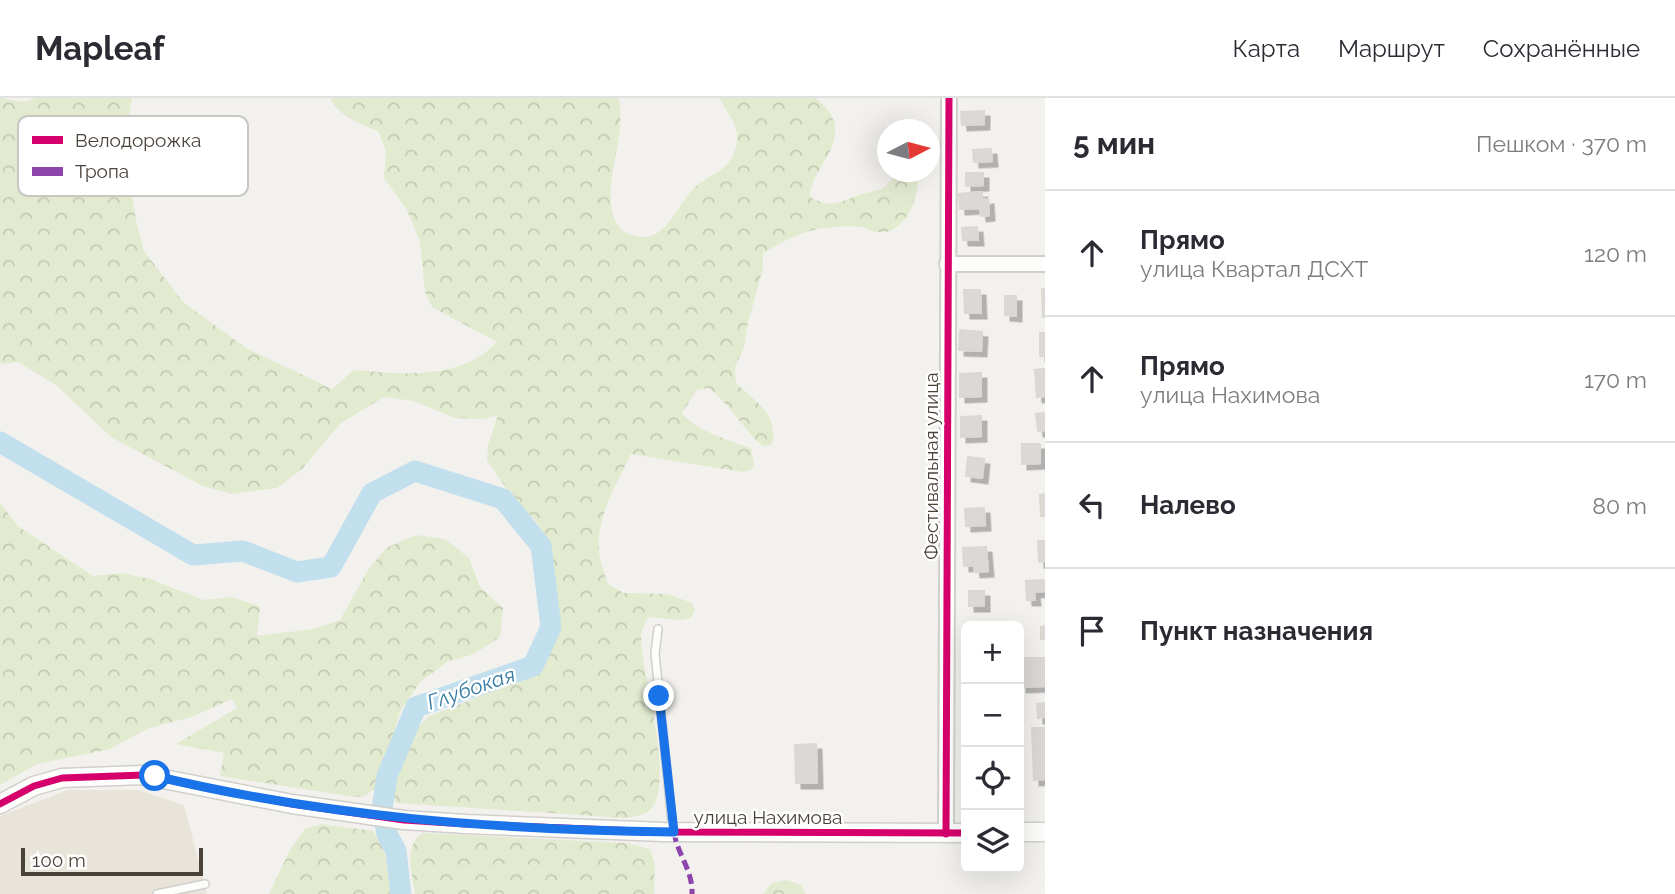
<!DOCTYPE html>
<html lang="ru">
<head>
<meta charset="utf-8">
<style>
  :root { --surface:#fff; --page:#f7f7f7; --text:#2b2b33; --muted:#7c7c81; --line:#e1e1e2 }
  body { margin:0; font-family:Raleway,sans-serif; background:var(--page); color:var(--text) }
  .controls { position:absolute; right:21px; bottom:21px; display:grid; overflow:hidden; border-radius:10px; box-shadow:0 7px 28px #0002 }
  .controls button { width:63px; height:63px; display:grid; place-items:center; padding:0; border:0; border-bottom:2px solid var(--line); background:var(--surface); color:var(--text); font:35px sans-serif }
  .compass { position:absolute; left:877px; top:21px; width:63px; height:63px; border-radius:50%; background:var(--surface); box-shadow:0 7px 28px #0002; rotate:84deg }
  .scale { position:absolute; left:21px; bottom:18px; width:182px; box-sizing:border-box; padding-left:7px; border:4px solid #4a433a; border-top:0; font-size:19px; line-height:24px; white-space:nowrap; color:#4a433a; -webkit-text-stroke:5px #fff; paint-order:stroke }
  .stop { position:absolute; width:21px; height:21px; margin:-16px; border:5px solid #1a73e8; border-radius:50%; background:#fff }
  .stop.end { background:#1a73e8; border-color:#fff; box-shadow:0 2px 7px #0008 }
  .list { margin:0; padding:0; list-style:none }
  h2 { display:flex; justify-content:space-between; align-items:center; height:91px; margin:0; padding:0 28px; font-size:30px }
  h2 small { font-size:23px; font-weight:400; color:var(--muted) }
  .list li { display:grid; grid-template-columns:46px 1fr auto; gap:21px; align-items:center; box-sizing:border-box; height:126px; padding:0 28px; border-top:2px solid var(--line) }
  .list b { display:block; font-size:26px; white-space:nowrap }
  .list p { margin:0; font-size:23px; white-space:nowrap; color:var(--muted) }
  .list em { font-size:23px; font-style:normal; color:var(--muted) }
  .icon { flex:none; width:38px; height:38px; fill:none; stroke:currentColor; stroke-width:2; stroke-linecap:round; stroke-linejoin:round }
  .map { position:relative; flex:none; width:1045px; height:796px; overflow:hidden }
  header { display:flex; align-items:center; gap:42px; box-sizing:border-box; height:98px; padding:0 35px; background:var(--surface); border-bottom:2px solid var(--line) }
  header strong { font-size:33px }
  nav { display:flex; gap:38px; margin-inline-start:auto; font-size:24px }
  main { display:flex }
  aside { flex:1; background:var(--surface) }
  .map>svg:first-child { display:block }
</style>
</head>
<body>
<header>
<strong>Mapleaf</strong>
<nav><a>Карта</a><a>Маршрут</a><a>Сохранённые</a></nav>
</header>
<main>
<div class="map">
<svg width="1045" height="796" viewBox="0 0 1045 796">
  <defs>
    <pattern id="forest-crowns" width="20" height="18" patternUnits="userSpaceOnUse" patternTransform="scale(1.75)"><rect width="20" height="18" fill="#e2ebd0"/><path d="M2 6a3 3 0 1 1 6 0M12 15a3 3 0 1 1 6 0" fill="none" stroke="#c3cbb3"/></pattern>
    <filter id="shadow"><feDropShadow dx="5.5" dy="5.5" stdDeviation="0" flood-color="#0004"/></filter>
  </defs>
  <rect width="100%" height="100%" fill="#f3f1ee"/>
  <polygon fill="#e9e4da" points="68,692 139,692 184,707 207,796 0,796 0,718"/>
  <g fill="url(#forest-crowns)">
    <path d="M0 0 24 4 36 0H132L124 46 136 122 144 153 183 204 246 250 332 291 354 272C402 276 460 283 497 244L432 209 425 194 420 144 407 112 384 80 386 53 378 33C361 26 338 18 330 0H619C620 10 621 22 620 32 617 58 604 97 615 122 619 131 626 136 635 138 665 146 676 109 693 91 711 73 733 75 737 43 739 27 726 13 719 0H816C819 4 825 7 828 12 852 46 809 71 810 99 833 112 840 103 862 96 883 90 883 94 897 74H918C920 96 907 138 877 134 872 134 867 130 862 129 848 127 832 129 818 131 799 134 779 146 763 155V170L747 229 744 249 735 269 736 285C754 302 780 318 772 346L764 349C742 331 731 306 708 290L697 292 682 315C693 331 732 344 751 350L754 368 750 372 743 374 631 356C616 387 596 419 599 454 600 464 605 476 608 486L623 495 668 496 692 505 695 513 690 520 680 522 648 519C645 525 641 533 641 539 641 574 677 689 649 713 642 718 631 719 623 720L397 705 392 701V689L402 659 416 631 429 618 471 602 538 570 549 550 559 518 547 447 538 426 508 393 487 362 488 347 498 317 484 321 455 320 414 303 384 299 341 325 302 371 277 390 232 396 203 388 111 339 56 287 18 264 0 266Z"/>
    <polygon points="0,405 18,428 93,478 122,475 150,481 204,502 232,499 260,509 257,538 313,531 340,522 368,472 386,450 416,437 445,441 469,460 480,489 503,510 500,539 474,556 447,564 420,584 400,614 378,689 364,698 354,699 220,678 224,655 176,646 237,610 232,601 192,619 149,630 110,651 37,666 0,687"/>
    <path d="M321 726 373 733C386 752 391 773 394 796H269L291 750 305 731Z"/>
    <path d="M422 735 626 745 650 751 655 767 654 796H415C412 775 403 750 422 735Z"/>
    <polygon points="787,782 801,787 806,796 763,796 772,785"/>
  </g>
  <g fill="none" stroke-linecap="round" stroke-linejoin="round">
    <polyline stroke="#c2dfed" stroke-width="21" points="0,344 193,457 243,453 297,474 331,469 372,395 415,373 503,401 541,448 551,529 533,568 416,609 387,678 382,711 387,736 396,753 401,796"/>
  </g>
  <g fill="#dbd8d5" stroke="#dbd8d4" stroke-width="2" filter="url(#shadow)">
    <polygon points="984,13 984,26 962,27 961,14"/>
    <polygon points="991,51 992,63 974,64 973,52"/>
    <polygon points="966,75 983,75 983,87 966,88"/>
    <polygon points="982,94 982,102 988,101 989,117 981,118 980,110 960,111 959,96"/>
    <polygon points="977,129 978,142 963,142 962,130"/>
    <polygon points="1042,191 1045,191 1045,219 1043,219"/>
    <polygon points="964,192 980,192 981,215 965,215"/>
    <polygon points="1005,198 1016,198 1016,218 1005,217"/>
    <polygon points="960,232 982,234 981,253 959,252"/>
    <rect x="1040" y="235" width="5" height="23"/>
    <polygon points="1045,271 1045,298 1037,299 1035,272"/>
    <polygon points="981,275 981,298 960,299 960,276"/>
    <polygon points="1045,315 1045,332 1038,333 1036,316"/>
    <polygon points="981,318 981,338 961,339 961,319"/>
    <polygon points="1022,346 1040,346 1040,365 1022,366"/>
    <polygon points="968,359 984,361 982,380 966,378"/>
    <polygon points="1045,396 1045,418 1041,418 1040,397"/>
    <polygon points="984,410 985,427 966,428 965,411"/>
    <polygon points="1038,443 1045,443 1045,463 1039,464"/>
    <polygon points="986,449 988,473 975,474 974,467 964,468 963,450"/>
    <polygon points="1045,482 1045,493 1034,494 1035,502 1027,502 1026,483"/>
    <rect x="969" y="493" width="15" height="15"/>
    <polygon points="1045,528 1045,541 1041,541 1041,529"/>
    <polygon points="1020,560 1045,560 1045,588 1021,589"/>
    <polygon points="1045,605 1045,619 1038,620 1037,606"/>
    <polygon points="1032,630 1045,630 1045,681 1034,682"/>
    <rect x="962" y="639" width="4" height="39"/>
    <polygon points="816,646 817,685 796,685 795,647"/>
  </g>
  <g fill="none" stroke-linecap="round" stroke-linejoin="round">
    <defs>
      <g id="service">
        <polyline points="658,531 655,555 673,734"/>
        <polyline points="157,796 205,786"/>
      </g>
      <g id="minor">
        <polyline points="947,166 1045,166"/>
        <polyline points="946,736 949,0"/>
      </g>
      <g id="tertiary">
        <polyline points="0,706 34,688 62,680 143,677 292,706 404,722 466,726 663,734 966,735"/>
        <polyline points="1019,734 1045,734"/>
      </g>
    </defs>
    <use href="#service" stroke="#d1cfcc" stroke-width="10"/>
    <use href="#minor" stroke="#d1cfcc" stroke-width="18"/>
    <use href="#tertiary" stroke="#d1cfcc" stroke-width="21"/>
    <use href="#service" stroke="#fdfdfc" stroke-width="7"/>
    <use href="#minor" stroke="#fdfdfc" stroke-width="14"/>
    <use href="#tertiary" stroke="#fdfdfc" stroke-width="18"/>
    <path stroke="#8e44ad" stroke-width="5" stroke-dasharray="10 5" stroke-linecap="butt" d="M674 734C677 756 693 772 692 796"/>
    <defs>
      <g id="cycleway">
        <polyline points="0,706 34,688 62,680 143,677 292,706 404,722 466,726 663,734 966,735"/>
        <polyline points="946,736 949,0"/>
      </g>
    </defs>
    <use href="#cycleway" stroke="#fff" stroke-width="11"/>
    <use href="#cycleway" stroke="#d6006c" stroke-width="7"/>
  </g>
  <g fill="none" stroke-linecap="round" stroke-linejoin="round">
    <path stroke="#1a73e8" stroke-width="9" d="M155 678C326 719 498 732 674 734L659 598"/>
  </g>
  <g text-anchor="middle" dominant-baseline="central" stroke-width="5" stroke-linejoin="round" paint-order="stroke">
    <g font-size="19" fill="#4a433a" stroke="#fff">
      <text transform="translate(931 368) rotate(-90)">Фестивальная улица</text>
      <text x="768" y="719">улица Нахимова</text>
    </g>
    <g font-size="21" font-style="italic" fill="#3479a1" stroke="#fff">
      <text transform="translate(471 590) rotate(-19)">Глубокая</text>
    </g>
  </g>
  <rect x="18" y="18" width="230" height="80" rx="10" fill="#fff" stroke="#c9c7c4" stroke-width="2"/>
  <rect x="32" y="38" width="31" height="8" fill="#d6006c"/>
  <rect x="32" y="69" width="31" height="9" fill="#8e44ad"/>
  <g font-size="19" fill="#4a433a">
    <text x="75" y="49">Велодорожка</text>
    <text x="75" y="80">Тропа</text>
  </g>
</svg>
<div class="controls">
<button>+</button>
<button>−</button>
<button><svg class="icon" aria-label="locate" viewBox="0 0 24 24"><circle cx="12" cy="12" r="6"/><path d="M12 2v4M12 18v4M2 12h4M18 12h4"/></svg></button>
<button><svg class="icon" aria-label="layers" viewBox="0 0 24 24"><path d="M12 4l9 5-9 5-9-5zM3 14l9 5 9-5"/></svg></button>
</div>
<svg class="compass" viewBox="-18 -18 36 36"><path d="M0-13l5 13h-10z" fill="#e53935"/><path d="M0 13l5-13h-10z" fill="#7c7c81"/></svg>
<div class="scale">100 m</div>
<div class="stop" style="left:155px;top:678px"></div>
<div class="stop end" style="left:659px;top:598px"></div>
</div>
<aside>
<h2>5 мин<small>Пешком · 370 m</small></h2>
<ul class="list">
<li><svg class="icon" aria-label="ahead" viewBox="0 0 24 24"><path d="M12 20V5M6 11l6-6 6 6"/></svg><div><b>Прямо</b><p>улица Квартал ДСХТ</p></div><em>120 m</em></li>
<li><svg class="icon" aria-label="ahead" viewBox="0 0 24 24"><path d="M12 20V5M6 11l6-6 6 6"/></svg><div><b>Прямо</b><p>улица Нахимова</p></div><em>170 m</em></li>
<li><svg class="icon" aria-label="left" viewBox="0 0 24 24"><path d="M17 20v-9H6M10 6l-5 5 5 5"/></svg><div><b>Налево</b></div><em>80 m</em></li>
<li><svg class="icon" aria-label="arrive" viewBox="0 0 24 24"><path d="M6 21V4h12l-3 4 3 4H6"/></svg><div><b>Пункт назначения</b></div></li>
</ul>
</aside>
</main>
</body>
</html>
